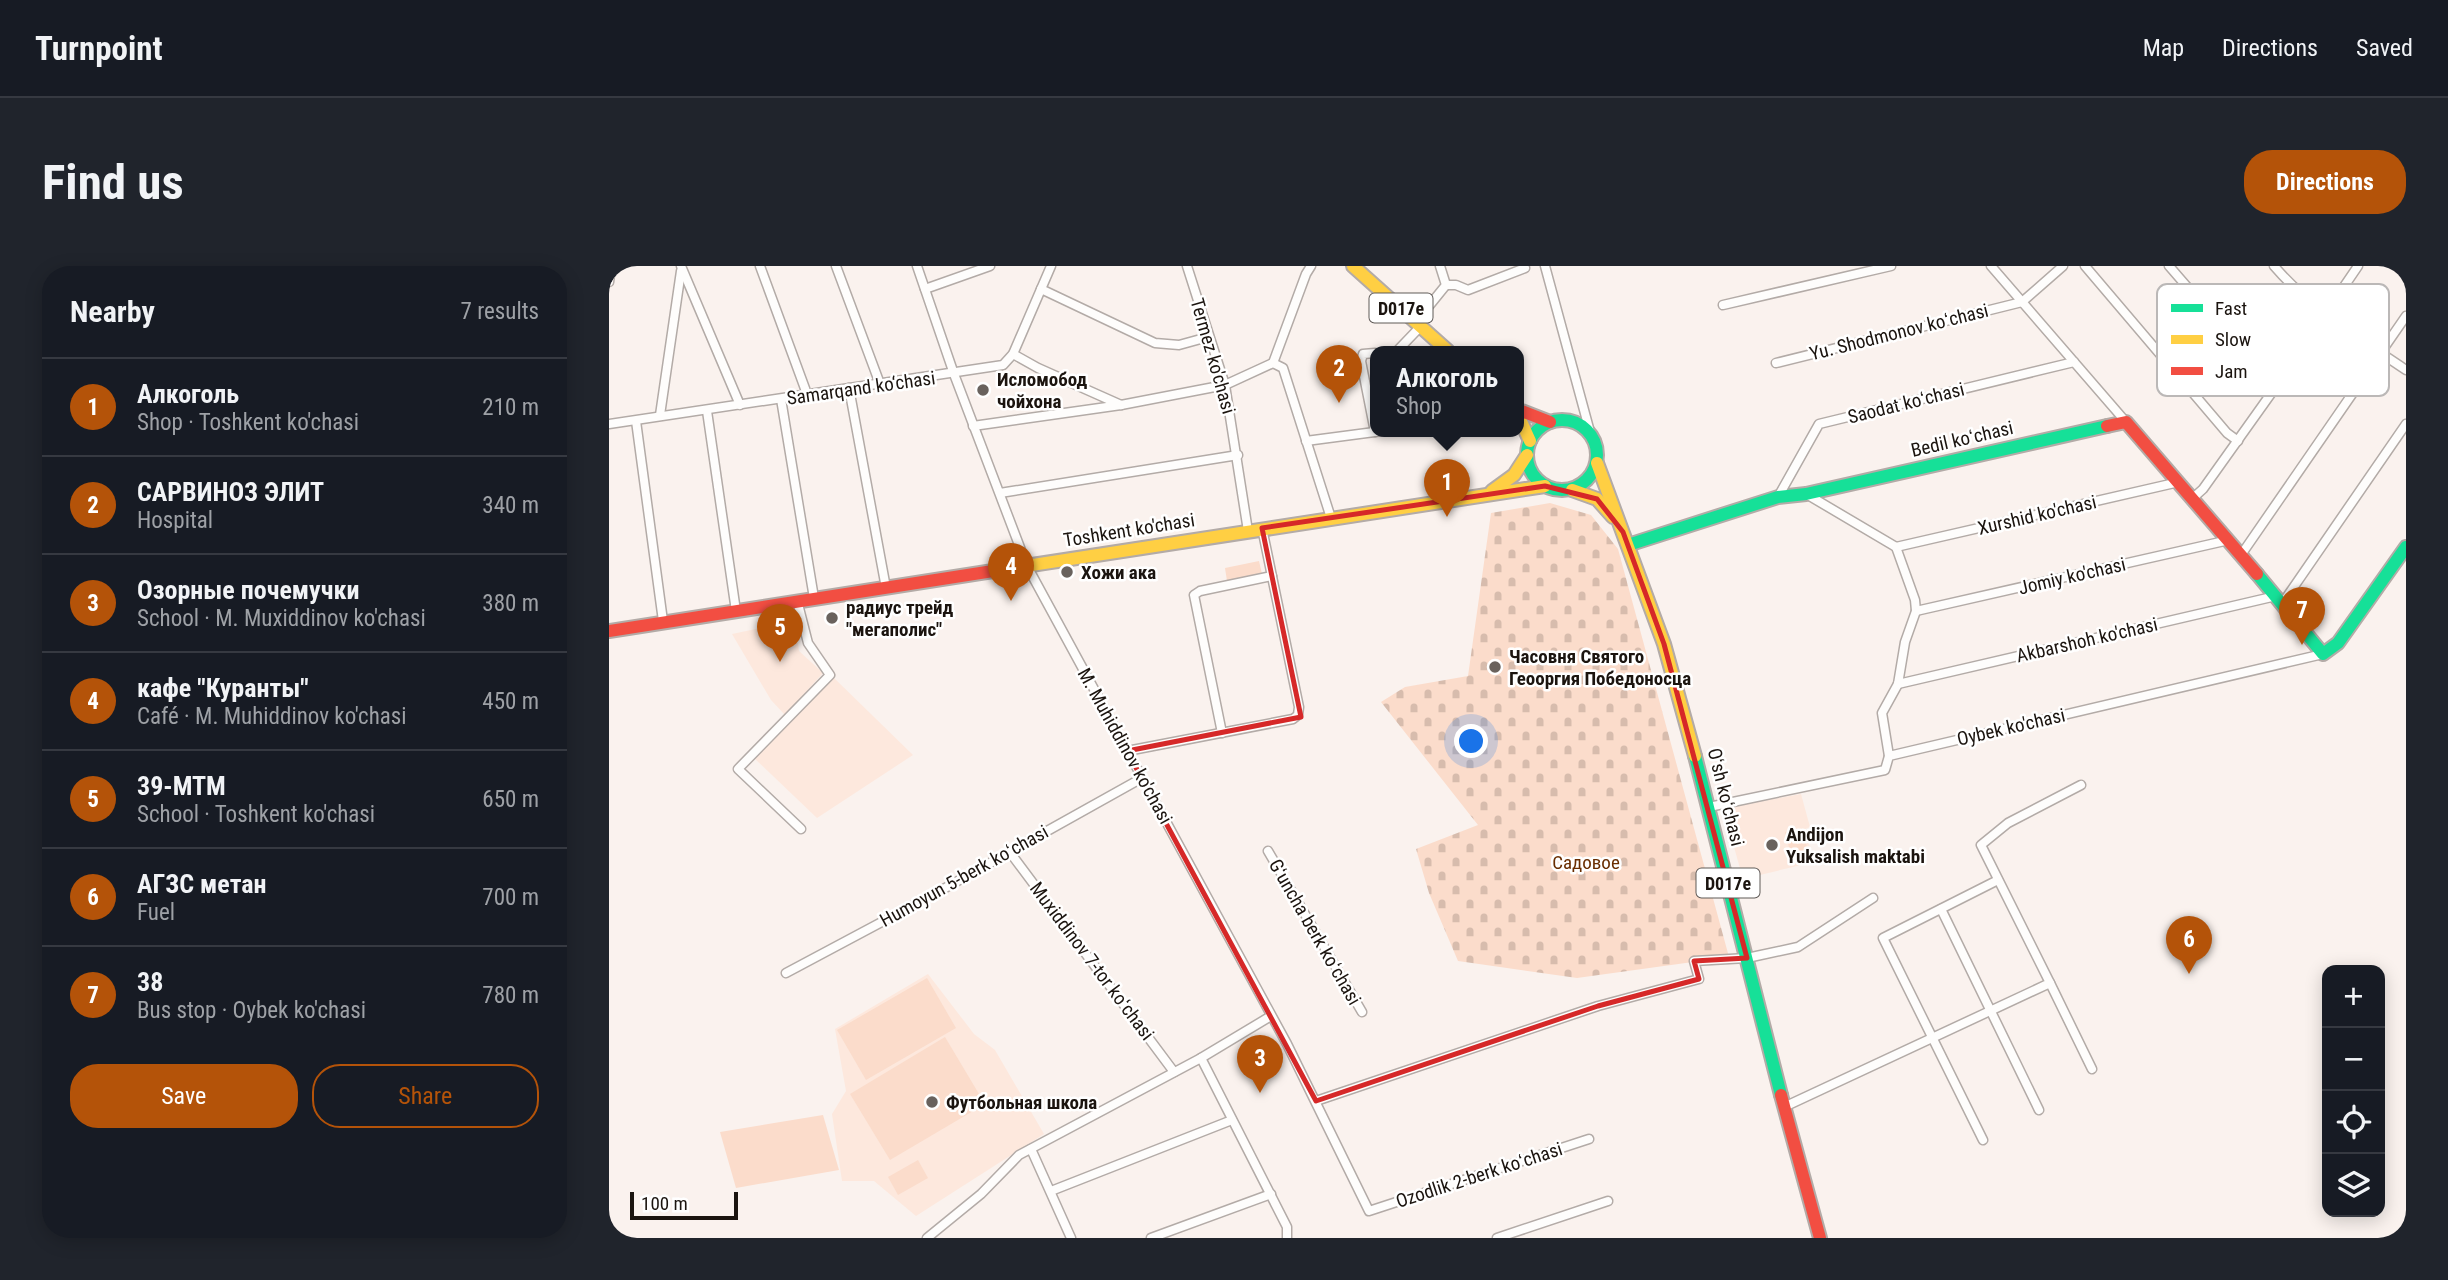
<!DOCTYPE html>
<html lang="en">
<head>
<meta charset="utf-8">
<style>
  :root { --surface:#171b24; --page:#20242c; --text:#f1f3f6; --muted:#9ea1a6; --line:#363941; --accent:#b45309 }
  body { margin:0; font-family:"Roboto Condensed",sans-serif; background:var(--page); color:var(--text) }
  .controls { position:absolute; right:21px; bottom:21px; display:grid; overflow:hidden; border-radius:14px; box-shadow:0 4px 18px #0003 }
  .controls button { width:63px; height:63px; display:grid; place-items:center; padding:0; border:0; border-bottom:2px solid var(--line); background:var(--surface); color:var(--text); font:35px sans-serif }
  .scale { position:absolute; left:21px; bottom:18px; width:108px; box-sizing:border-box; padding-left:7px; border:4px solid #1b140f; border-top:0; font-size:19px; line-height:24px; white-space:nowrap; color:#1b140f; -webkit-text-stroke:5px #fff; paint-order:stroke }
  .you { position:absolute; left:863px; top:476px; width:24px; height:24px; margin:-18px; border:5px solid #fff; border-radius:50%; background:#1a73e8; box-shadow:0 0 0 10px #1a73e833 }
  .badge { display:grid; place-items:center; width:46px; height:46px; border-radius:50%; background:var(--accent); color:#fff; font-size:23px; font-weight:700 }
  .pin { position:absolute; translate:-50% -58px; filter:drop-shadow(0 2px 4px #0008) }
  .pin::after { content:''; position:absolute; top:37px; width:24px; height:21px; background:inherit; clip-path:polygon(0 0,100% 0,50% 100%) }
  .popup { position:absolute; left:761px; top:80px; width:154px; height:91px; box-sizing:border-box; display:grid; place-content:center; border-radius:14px; background:var(--surface); filter:drop-shadow(0 2px 5px #0005); font-size:23px; white-space:nowrap; color:var(--muted) }
  .popup b { font-size:26px; color:var(--text) }
  .popup::after { content:''; position:absolute; left:50%; top:100%; margin-left:-14px; border:14px solid transparent; border-top-color:var(--surface) }
  .list { margin:0; padding:0; list-style:none }
  h2 { display:flex; justify-content:space-between; align-items:center; height:91px; margin:0; padding:0 28px; font-size:30px }
  h2 small { font-size:23px; font-weight:400; color:var(--muted) }
  .list li { display:grid; grid-template-columns:46px 1fr auto; gap:21px; align-items:center; box-sizing:border-box; height:98px; padding:0 28px; border-top:2px solid var(--line) }
  .list b { display:block; font-size:26px; white-space:nowrap }
  .list p { margin:0; font-size:23px; white-space:nowrap; color:var(--muted) }
  .list em { font-size:23px; font-style:normal; color:var(--muted) }
  .actions { display:flex; gap:14px; padding:21px 28px }
  .actions a { flex:1; padding:16px 0; border:2px solid var(--accent); border-radius:28px; text-align:center; font-size:24px; color:var(--accent) }
  .actions .main { background:var(--accent); color:#fff }
  .icon { flex:none; width:38px; height:38px; fill:none; stroke:currentColor; stroke-width:2; stroke-linecap:round; stroke-linejoin:round }
  .map { position:relative; flex:none; width:1797px; height:972px; overflow:hidden; border-radius:28px }
  header { display:flex; align-items:center; gap:42px; box-sizing:border-box; height:98px; padding:0 35px; background:var(--surface); border-bottom:2px solid var(--line) }
  header strong { font-size:33px }
  nav { display:flex; gap:38px; margin-inline-start:auto; font-size:24px }
  .intro { display:flex; align-items:center; justify-content:space-between; box-sizing:border-box; height:168px; padding:0 42px }
  h1 { margin:0; font-size:49px }
  .button { padding:18px 32px; border-radius:28px; background:var(--accent); color:#fff; font-size:24px; font-weight:700 }
  main { display:flex; gap:42px; padding:0 42px }
  aside { flex:1; background:var(--surface); border-radius:28px; box-shadow:0 4px 18px #0003 }
  .map>svg:first-child { display:block }
</style>
</head>
<body>
<header>
<strong>Turnpoint</strong>
<nav><a>Map</a><a>Directions</a><a>Saved</a></nav>
</header>
<div class="intro"><h1>Find us</h1><a class="button">Directions</a></div>
<main>
<aside>
<h2>Nearby<small>7 results</small></h2>
<ul class="list">
<li><span class="badge">1</span><div><b>Алкоголь</b><p>Shop · Toshkent ko'chasi</p></div><em>210 m</em></li>
<li><span class="badge">2</span><div><b>САРВИНОЗ ЭЛИТ</b><p>Hospital</p></div><em>340 m</em></li>
<li><span class="badge">3</span><div><b>Озорные почемучки</b><p>School · M. Muxiddinov ko'chasi</p></div><em>380 m</em></li>
<li><span class="badge">4</span><div><b>кафе &quot;Куранты&quot;</b><p>Café · M. Muhiddinov ko'chasi</p></div><em>450 m</em></li>
<li><span class="badge">5</span><div><b>39-MTM</b><p>School · Toshkent ko'chasi</p></div><em>650 m</em></li>
<li><span class="badge">6</span><div><b>АГЗС метан</b><p>Fuel</p></div><em>700 m</em></li>
<li><span class="badge">7</span><div><b>38</b><p>Bus stop · Oybek ko'chasi</p></div><em>780 m</em></li>
</ul>
<div class="actions"><a class="main">Save</a><a>Share</a></div>
</aside>
<div class="map">
<svg width="1797" height="972" viewBox="0 0 1797 972">
  <defs>
    <pattern id="cemetery-stones" width="16" height="16" patternUnits="userSpaceOnUse" patternTransform="scale(1.75)"><rect width="16" height="16" fill="#fbdccb"/><path d="M2 7V4a2 2 0 0 1 4 0v3zM10 15v-3a2 2 0 0 1 4 0v3z" fill="#d7bcad"/></pattern>
  </defs>
  <rect width="100%" height="100%" fill="#faf2ee"/>
  <g fill="#fde8dd">
    <polygon points="175,357 179,376 189,377 190,385 214,407 176,449 162,434 123,368"/>
    <polygon points="223,410 304,489 208,552 144,491"/>
    <polygon points="1192,528 1201,561 1196,563 1205,596 1134,613 1114,542"/>
    <polygon points="319,708 365,768 386,784 435,868 307,950 265,915 233,915 223,848 237,825 226,763"/>
  </g>
  <polygon fill="url(#cemetery-stones)" points="941,237 982,249 1009,283 1120,691 968,712 849,695 820,627 807,583 869,559 772,436 796,421 859,410 882,247"/>
  <g fill="#fbdccb">
    <polygon points="650,295 653,308 618,315 616,302"/>
    <polygon points="1193,562 1200,589 1183,593 1176,566"/>
    <polygon points="318,712 347,762 257,814 228,764"/>
    <polygon points="336,771 376,838 281,894 241,828"/>
    <polygon points="214,849 230,904 127,922 111,866"/>
    <polygon points="309,894 319,912 289,929 279,911"/>
  </g>
  <g fill="none" stroke-linecap="round" stroke-linejoin="round">
    <defs>
      <g id="street">
        <polyline points="72,0 131,139"/>
        <polyline points="151,0 198,128"/>
        <polyline points="227,0 271,118"/>
        <polyline points="308,0 345,108 418,300 678,778 760,945 980,873"/>
        <polyline points="578,0 616,119 639,265"/>
        <polyline points="936,0 981,166"/>
        <polyline points="1382,0 1517,156"/>
        <polyline points="1476,0 1618,167 1629,175"/>
        <polyline points="1560,0 1666,122"/>
        <path d="M1665 0C1701 42 1751 73 1797 104"/>
        <polyline points="0,16 2,0"/>
        <polyline points="837,19 847,19 859,24 916,2"/>
        <polyline points="316,23 381,0"/>
        <polyline points="432,23 546,77 570,79 599,71"/>
        <polyline points="1114,39 1282,0"/>
        <polyline points="807,56 837,19 831,0"/>
        <polyline points="788,85 812,60"/>
        <polyline points="766,87 754,88 752,95 766,166"/>
        <polyline points="404,88 429,102 512,139"/>
        <polyline points="664,97 697,8 702,0"/>
        <polyline points="1167,97 1413,36 1454,0"/>
        <polyline points="240,122 277,322"/>
        <polyline points="172,133 205,332"/>
        <polyline points="98,145 127,345"/>
        <polyline points="51,149 72,5"/>
        <polyline points="27,155 54,355"/>
        <polyline points="0,158 394,99 404,88 442,0"/>
        <polyline points="364,160 512,139 616,119 664,97 674,102 722,252"/>
        <polyline points="697,175 773,165"/>
        <polyline points="391,227 629,189"/>
        <polyline points="1199,229 1287,281 1306,334 1307,345 1296,376 1289,418 1273,447 1280,490"/>
        <polyline points="1169,231 1210,158 1465,96"/>
        <polyline points="1584,232 1594,223 1666,122 1749,0"/>
        <polyline points="1287,281 1570,216"/>
        <polyline points="1632,289 1797,50"/>
        <polyline points="188,334 199,377 221,409 129,503 192,563"/>
        <polyline points="1673,338 1797,158"/>
        <polyline points="1307,345 1620,274"/>
        <polyline points="1289,418 1667,330"/>
        <polyline points="613,467 585,329 591,325 663,310"/>
        <polyline points="518,485 684,453 689,449 690,441 653,262"/>
        <polyline points="1100,541 1276,504 1280,490 1714,388"/>
        <polyline points="400,585 565,806"/>
        <polyline points="659,585 753,746"/>
        <polyline points="1332,643 1430,844"/>
        <polyline points="177,707 329,626 533,512"/>
        <polyline points="1441,717 1483,803"/>
        <polyline points="592,792 678,961 678,972"/>
        <polyline points="707,835 989,740 1090,713 1085,695 1138,692 1189,681 1264,632"/>
        <polyline points="1175,841 1441,717 1372,579 1399,557 1472,519"/>
        <polyline points="1374,874 1274,672 1389,614"/>
        <polyline points="422,883 462,972"/>
        <polyline points="442,925 623,854"/>
        <polyline points="318,972 372,928 410,889 592,792 662,750"/>
        <polyline points="542,972 662,928"/>
        <polyline points="888,972 999,935"/>
      </g>
      <g id="fast">
        <circle cx="953" cy="189" r="35"/>
        <polyline points="1019,279 1169,231 1197,228 1498,160"/>
        <polyline points="1648,308 1714,388 1729,377 1797,281"/>
        <polyline points="1086,490 1172,829"/>
      </g>
      <g id="slow">
        <polyline points="744,0 839,85"/>
        <polyline points="910,151 921,175"/>
        <polyline points="988,197 1055,378 1086,490"/>
        <polyline points="963,224 988,233 1004,251"/>
        <polyline points="883,225 905,209 918,189"/>
        <polyline points="384,305 936,220"/>
      </g>
      <g id="jam">
        <polyline points="910,144 941,156"/>
        <polyline points="1498,160 1517,156 1648,308"/>
        <polyline points="0,365 384,305"/>
        <polyline points="1172,829 1211,972"/>
      </g>
    </defs>
    <use href="#street" stroke="#b3aba7" stroke-width="11"/>
    <use href="#fast" stroke="#b3aba7" stroke-width="16"/>
    <use href="#slow" stroke="#b3aba7" stroke-width="16"/>
    <use href="#jam" stroke="#b3aba7" stroke-width="16"/>
    <use href="#street" stroke="#fefdfc" stroke-width="8"/>
    <use href="#fast" stroke="#16e098" stroke-width="12"/>
    <use href="#slow" stroke="#ffcf43" stroke-width="12"/>
    <use href="#jam" stroke="#f24e42" stroke-width="12"/>
  </g>
  <path fill="none" stroke="#d62828" stroke-width="5" stroke-linejoin="round" d="M936 220 988 233 1014 266 1055 378 1138 692 1085 695 1090 713 989 740 707 835 518 485 692 451 653 262Z"/>
  <g fill="#69625d" stroke="#fff" stroke-width="2.5">
    <circle cx="374" cy="124" r="7"/>
    <circle cx="458" cy="306" r="7"/>
    <circle cx="223" cy="352" r="7"/>
    <circle cx="886" cy="401" r="7"/>
    <circle cx="1163" cy="579" r="7"/>
    <circle cx="323" cy="836" r="7"/>
  </g>
  <g text-anchor="middle" dominant-baseline="central" stroke-width="5" stroke-linejoin="round" paint-order="stroke">
    <g fill="#fff" stroke="#5f5a57" stroke-width="2">
      <rect x="760.5" y="27.5" width="63" height="29" rx="5"/>
      <rect x="1087.5" y="602.5" width="63" height="29" rx="5"/>
    </g>
    <g font-size="18" font-weight="bold" fill="#1b140f">
      <text x="792" y="42">D017e</text>
      <text x="1119" y="617">D017e</text>
    </g>
    <g font-size="19" fill="#1b140f" stroke="#fff">
      <text transform="translate(1290 66) rotate(-14)">Yu. Shodmonov koʻchasi</text>
      <text transform="translate(604 90) rotate(74)">Termez ko'chasi</text>
      <text transform="translate(252 122) rotate(-8)">Samarqand ko‘chasi</text>
      <text transform="translate(1297 137) rotate(-14)">Saodat koʻchasi</text>
      <text transform="translate(1353 173) rotate(-13)">Bedil koʻchasi</text>
      <text transform="translate(1428 249) rotate(-13)">Xurshid ko'chasi</text>
      <text transform="translate(520 264) rotate(-9)">Toshkent ko'chasi</text>
      <text transform="translate(1463 310) rotate(-13)">Jomiy ko'chasi</text>
      <text transform="translate(1478 374) rotate(-13)">Akbarshoh ko'chasi</text>
      <text transform="translate(1402 461) rotate(-13)">Oybek ko'chasi</text>
      <text transform="translate(516 480) rotate(61)">M. Muhiddinov ko'chasi</text>
      <text transform="translate(1117 531) rotate(76)">Oʻsh koʻchasi</text>
      <text transform="translate(355 610) rotate(-29)">Humoyun 5-berk koʻchasi</text>
      <text transform="translate(706 666) rotate(60)">Gʻuncha berk koʻchasi</text>
      <text transform="translate(483 695) rotate(53)">Muxiddinov 7-tor koʻchasi</text>
      <text transform="translate(870 909) rotate(-18)">Ozodlik 2-berk koʻchasi</text>
    </g>
    <g font-size="19" font-weight="bold" fill="#1b140f" stroke="#fff" text-anchor="start">
      <text x="388" y="113">Исломобод<tspan x="388" dy="22">чойхона</tspan></text>
      <text x="472" y="306">Хожи ака</text>
      <text x="237" y="341">радиус трейд<tspan x="237" dy="22">"мегаполис"</tspan></text>
      <text x="900" y="390">Часовня Святого<tspan x="900" dy="22">Геооргия Победоносца</tspan></text>
      <text x="1177" y="568">Andijon<tspan x="1177" dy="22">Yuksalish maktabi</tspan></text>
      <text x="337" y="836">Футбольная школа</text>
    </g>
    <g font-size="19" fill="#692d00" stroke="#fff">
      <text x="977" y="596">Садовое</text>
    </g>
  </g>
  <rect x="1548" y="18" width="232" height="112" rx="10" fill="#fff" stroke="#bbb8b7" stroke-width="2"/>
  <rect x="1562" y="38" width="32" height="8" fill="#16e098"/>
  <rect x="1562" y="69" width="32" height="9" fill="#ffcf43"/>
  <rect x="1562" y="101" width="32" height="8" fill="#f24e42"/>
  <g font-size="19" fill="#1b140f">
    <text x="1606" y="49">Fast</text>
    <text x="1606" y="80">Slow</text>
    <text x="1606" y="112">Jam</text>
  </g>
</svg>
<div class="controls">
<button>+</button>
<button>−</button>
<button><svg class="icon" aria-label="locate" viewBox="0 0 24 24"><circle cx="12" cy="12" r="6"/><path d="M12 2v4M12 18v4M2 12h4M18 12h4"/></svg></button>
<button><svg class="icon" aria-label="layers" viewBox="0 0 24 24"><path d="M12 4l9 5-9 5-9-5zM3 14l9 5 9-5"/></svg></button>
</div>
<div class="scale">100 m</div>
<div class="you"></div>
<div class="pin badge" style="left:838px;top:251px">1</div>
<div class="popup"><b>Алкоголь</b>Shop</div>
<div class="pin badge" style="left:730px;top:137px">2</div>
<div class="pin badge" style="left:651px;top:827px">3</div>
<div class="pin badge" style="left:402px;top:335px">4</div>
<div class="pin badge" style="left:171px;top:396px">5</div>
<div class="pin badge" style="left:1580px;top:708px">6</div>
<div class="pin badge" style="left:1693px;top:379px">7</div>
</div>
</main>
</body>
</html>
